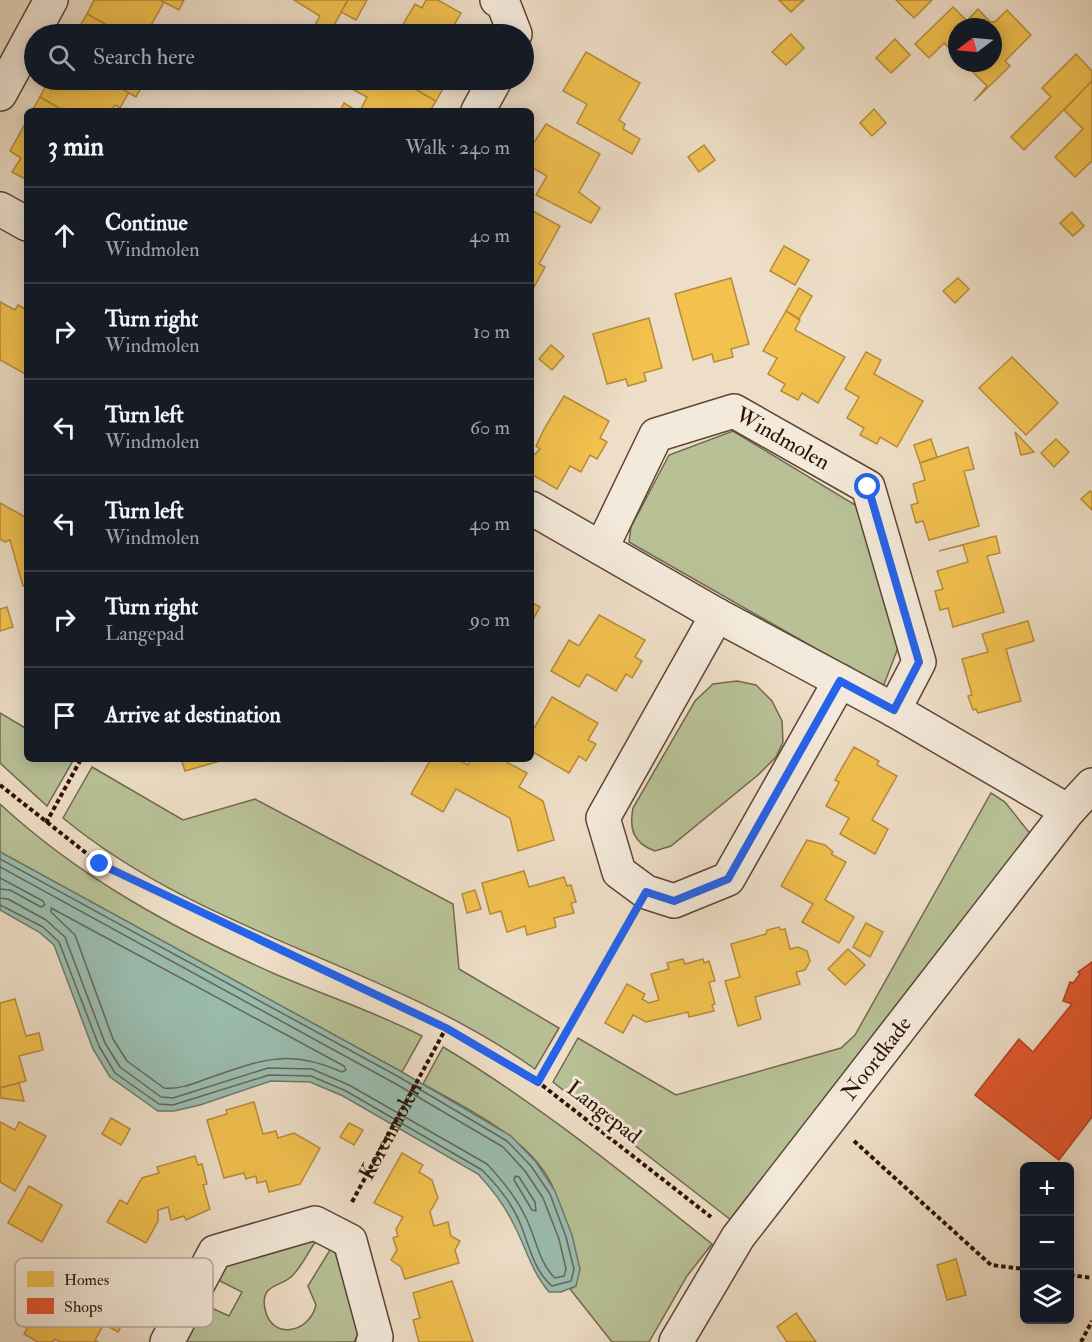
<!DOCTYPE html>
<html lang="en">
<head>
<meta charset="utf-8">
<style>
  :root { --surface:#171b24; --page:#20242c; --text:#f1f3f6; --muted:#9ea1a6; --line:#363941 }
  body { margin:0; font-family:"IM FELL Double Pica",serif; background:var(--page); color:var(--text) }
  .controls { position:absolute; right:18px; bottom:18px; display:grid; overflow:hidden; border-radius:9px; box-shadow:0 3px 15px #0003 }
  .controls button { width:54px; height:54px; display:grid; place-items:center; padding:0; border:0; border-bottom:2px solid var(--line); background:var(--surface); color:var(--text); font:30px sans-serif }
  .compass { position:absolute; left:948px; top:18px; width:54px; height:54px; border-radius:50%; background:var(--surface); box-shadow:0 3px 15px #0003; rotate:254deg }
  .stop { position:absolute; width:18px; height:18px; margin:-14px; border:4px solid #2563eb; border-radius:50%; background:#fff }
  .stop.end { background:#2563eb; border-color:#fff; box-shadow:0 2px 6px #0008 }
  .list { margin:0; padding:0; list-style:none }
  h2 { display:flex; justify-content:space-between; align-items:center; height:78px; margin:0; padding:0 24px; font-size:26px }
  h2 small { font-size:20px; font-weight:400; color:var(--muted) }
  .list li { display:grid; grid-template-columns:39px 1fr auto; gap:18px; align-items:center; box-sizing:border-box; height:96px; padding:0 24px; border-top:2px solid var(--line) }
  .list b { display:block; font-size:22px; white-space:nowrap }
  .list p { margin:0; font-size:20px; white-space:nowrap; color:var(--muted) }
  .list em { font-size:20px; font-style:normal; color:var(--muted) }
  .icon { flex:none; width:33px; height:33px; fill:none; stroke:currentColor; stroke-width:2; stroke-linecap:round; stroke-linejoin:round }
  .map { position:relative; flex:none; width:1092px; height:1342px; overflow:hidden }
  .search { position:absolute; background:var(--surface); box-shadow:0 3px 15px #0003; left:24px; top:24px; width:510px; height:66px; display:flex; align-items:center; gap:15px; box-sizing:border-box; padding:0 21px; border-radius:33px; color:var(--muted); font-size:22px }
  .panel { position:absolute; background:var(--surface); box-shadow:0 3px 15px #0003; left:24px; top:108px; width:510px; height:654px; border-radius:9px }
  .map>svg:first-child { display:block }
</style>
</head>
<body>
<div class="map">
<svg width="1092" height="1342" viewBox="0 0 1092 1342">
  <rect width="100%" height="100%" fill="#eedec7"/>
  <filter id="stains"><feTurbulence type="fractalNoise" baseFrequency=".00333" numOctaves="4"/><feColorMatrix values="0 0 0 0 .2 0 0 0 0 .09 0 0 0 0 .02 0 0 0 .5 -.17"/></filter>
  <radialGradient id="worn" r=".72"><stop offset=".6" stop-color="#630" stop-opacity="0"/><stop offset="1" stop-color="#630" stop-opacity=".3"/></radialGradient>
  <g fill="#b8c196" stroke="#72684e" stroke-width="1.5">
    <polygon points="733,431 865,511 901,640 883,687 629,542 631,527 669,455"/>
    <path d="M737 681 756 685 772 701 782 721 783 742 776 757 758 775 671 846 655 851C633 843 629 829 633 808L695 701 713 684Z"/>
    <polygon points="0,713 27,729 27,759 74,759 47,806 0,763"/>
    <path d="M92 767 183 820 255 799 453 904 459 969 559 1028 535 1069C389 965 203 934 63 818Z"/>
    <polygon points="991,793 1005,802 1032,836 907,1000 865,1046 731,1220 553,1082 578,1038 676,1095 841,1048 855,1035"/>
    <path d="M0 804C80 878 176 930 275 974 324 995 375 1012 422 1036L402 1072 0 852Z"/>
    <path d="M443 1047C539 1104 625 1175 712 1244L687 1276 649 1342H612L570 1289 576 1286C570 1258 565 1218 555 1192 535 1140 469 1110 423 1084Z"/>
    <path d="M318 1238C309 1250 302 1267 291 1277 280 1287 260 1284 265 1309 271 1340 309 1334 316 1305L308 1286 333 1245 359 1333 354 1342H181L203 1304 229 1316 242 1292 218 1280 227 1262Z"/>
  </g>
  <path fill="#9abdb0" stroke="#6e786c" stroke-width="1.5" d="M0 852 402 1072 511 1136 536 1162 555 1191 572 1235 580 1269 576 1286 561 1292H549C531 1271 526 1247 513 1223 504 1204 492 1189 478 1174L343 1096 310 1082 271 1081 200 1105 174 1111H158L110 1077 93 1049 54 945 39 932 0 910Z"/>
  <g fill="#f2c14e" stroke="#b78c38" stroke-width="1.5">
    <polygon points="94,0 160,0 164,2 146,34 123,34 87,14"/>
    <polygon points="160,0 184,0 179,10"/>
    <polygon points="294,0 348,0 329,34 310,34 320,16"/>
    <polygon points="348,0 367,0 356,20 341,12"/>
    <polygon points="426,0 438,0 461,13 449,34 394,34 399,26 401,28 415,4 422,8"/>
    <polygon points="779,0 804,0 791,12"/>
    <polygon points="896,0 932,0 914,18"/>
    <polygon points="953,7 967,21 978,9 990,22 995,22 1007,10 1031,35 1005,61 1010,66 974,101 987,86 964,63 993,63 993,27 957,27 957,56 944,43 929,58 915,44"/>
    <polygon points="87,14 123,34 75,34"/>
    <polygon points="791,34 804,48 786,65 772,52"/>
    <polygon points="895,39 910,55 891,73 876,58"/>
    <polygon points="586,52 640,83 619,120 625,124 623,129 640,139 632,154 577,123 587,104 563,91"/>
    <polygon points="1076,54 1092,71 1092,81 1024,150 1011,137 1051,97 1042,88"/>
    <polygon points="49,80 73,80 80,84 83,80 106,80 129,92 120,108 115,105 111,111 64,111 40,97"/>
    <polygon points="106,80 124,80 131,83 132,81 142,86 136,97"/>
    <polygon points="358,80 399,80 436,101 430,111 360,111 367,97 352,89"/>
    <polygon points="399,80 448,80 436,101"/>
    <polygon points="1092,81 1092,161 1075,177 1055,157 1083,129 1064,110"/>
    <polygon points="40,97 64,111 32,111"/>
    <polygon points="344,103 357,111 340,111"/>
    <polygon points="874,109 886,123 872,136 860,123"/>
    <polygon points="25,124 27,125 27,180 12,172 21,158 10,151"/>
    <polygon points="546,124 600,154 579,192 600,208 591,223 536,195 547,176 531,167 531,147"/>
    <polygon points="704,145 715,160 699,172 688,157"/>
    <polygon points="531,210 560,226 539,264 545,267 534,287 531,286"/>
    <polygon points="1072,212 1084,226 1073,236 1060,223"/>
    <polygon points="784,246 809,260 795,285 770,271"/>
    <polygon points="731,278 749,344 731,349 733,357 714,362 712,354 693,360 675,294"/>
    <polygon points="958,278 969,289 955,303 943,291"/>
    <polygon points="799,288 812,296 799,319 786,311"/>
    <polygon points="0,302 15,310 18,305 27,310 27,375 0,360"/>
    <polygon points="786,311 800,320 795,330 845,357 818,403 802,393 798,400 781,391 785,384 768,374 777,358 763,351"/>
    <polygon points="649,318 662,368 644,373 646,381 628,386 626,379 607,384 593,334"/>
    <polygon points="551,345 564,356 552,370 539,359"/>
    <polygon points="866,352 881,360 874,374 923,401 897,447 880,437 877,444 860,435 864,428 847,418 859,397 845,389"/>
    <polygon points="1012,357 1058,403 1026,435 979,388"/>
    <polygon points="564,396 609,421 600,438 607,442 597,459 590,455 581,472 570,466 557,489 531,474 531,458 540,449 536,446 544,429"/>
    <polygon points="1015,432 1034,452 1021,455"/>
    <polygon points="931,439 937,457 920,463 914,445"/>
    <polygon points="1056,439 1069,452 1054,467 1041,453"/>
    <polygon points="968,447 974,469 964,471 979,526 929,540 923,521 916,523 911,505 918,503 913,484 925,480 920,463"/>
    <polygon points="1090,491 1092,493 1092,510 1081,499"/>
    <polygon points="0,503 27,518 27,585 23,586 10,540 5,542 0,539"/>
    <polygon points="996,536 1000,553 987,556 1004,612 953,627 948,608 940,610 935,591 943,589 937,571 968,562 963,545 939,551"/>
    <polygon points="531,602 540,607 531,623"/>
    <polygon points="7,607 13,627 0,631 0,609"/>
    <polygon points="599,615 645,640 635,657 642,661 632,678 626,674 616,691 587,674 579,687 551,671 569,640 579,646"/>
    <polygon points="1028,621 1034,641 1006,649 1021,701 978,713 976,709 973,710 968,696 972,695 962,659 988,652 982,634"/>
    <polygon points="552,697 598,723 588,740 596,744 586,761 579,756 569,773 531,751 533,730"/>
    <polygon points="854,747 879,761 877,765 897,776 872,820 888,829 875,854 840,834 849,818 826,806 839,782 835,780"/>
    <polygon points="181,759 227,759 185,771"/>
    <polygon points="431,759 457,759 468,765 472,759 501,759 527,773 519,787 543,801 554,840 518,851 510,818 456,789 443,812 411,794"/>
    <polygon points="807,840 825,845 833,852 831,854 846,862 825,900 854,917 839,943 802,922 813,904 781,886"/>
    <polygon points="524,871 529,887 564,877 567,886 571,885 576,902 571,903 574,913 554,918 556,927 527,935 525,926 507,932 501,911 490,914 482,883"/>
    <polygon points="475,890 481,909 467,913 462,894"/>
    <polygon points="866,923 883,932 870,957 853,947"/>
    <polygon points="779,927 781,930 785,929 790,949 798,947 807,951 810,961 805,970 796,972 800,984 755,997 761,1019 738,1026 725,981 740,977 731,944 766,934 767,930"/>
    <polygon points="848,949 865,965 845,985 828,969"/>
    <polygon points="683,959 685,964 703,959 704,963 709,961 715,981 709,982 715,1004 712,1005 714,1011 689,1017 688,1012 646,1022 633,1015 623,1033 605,1023 627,984 645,994 642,999 649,1003 659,1000 651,974 669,969 667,963"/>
    <polygon points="15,999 26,1036 39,1033 43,1050 19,1056 26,1081 0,1088 0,1003"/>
    <polygon points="19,1083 24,1101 1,1098 0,1088"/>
    <polygon points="254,1102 263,1134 276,1131 278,1138 294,1133 320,1148 300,1184 269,1192 266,1181 257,1183 256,1176 246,1179 244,1173 224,1178 207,1120 227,1114 226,1110"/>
    <polygon points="111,1118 130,1129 121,1145 102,1134"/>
    <polygon points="0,1122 15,1130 19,1122 46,1136 15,1191 0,1182"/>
    <polygon points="349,1123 363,1130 354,1145 340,1137"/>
    <polygon points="402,1153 423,1165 419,1172 432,1180 438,1198 430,1212 434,1226 448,1222 451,1236 460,1241 455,1250 459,1263 405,1279 401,1267 391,1260 397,1250 393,1238 398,1236 396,1229 403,1217 374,1203"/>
    <polygon points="195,1156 198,1165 202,1164 207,1184 203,1185 210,1209 186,1220 184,1216 171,1220 168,1207 158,1210 158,1221 146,1243 107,1222 120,1200 127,1204 142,1178 159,1173 157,1167"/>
    <polygon points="29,1186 62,1205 42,1242 8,1223"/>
    <polygon points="956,1259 966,1295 947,1300 937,1265"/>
    <polygon points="127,1272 150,1285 129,1323 124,1321 118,1332 104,1324 95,1340 98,1342 60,1342 55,1339 53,1342 38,1342 24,1334 34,1316 45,1312 62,1322 72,1304 83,1310 99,1278 117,1288"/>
    <polygon points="452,1281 473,1342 419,1342 413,1320 420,1318 413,1293"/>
    <polygon points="796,1313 816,1342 787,1342 777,1327"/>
  </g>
  <polygon fill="#e4572e" stroke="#ad4222" stroke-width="1.5" points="1092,962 1092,1117 1059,1160 975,1095 1019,1039 1033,1052 1072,1004 1063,1001 1070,982 1073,983 1080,974 1078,972"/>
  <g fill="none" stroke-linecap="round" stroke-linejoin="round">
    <g stroke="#64665a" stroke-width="1.5">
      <path d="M0 859 399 1077 507 1141 531 1166 550 1194 566 1237 574 1269 571 1281 552 1286C534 1271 529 1245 520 1223 512 1203 497 1185 482 1170L346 1091 311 1076 269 1075 173 1105 159 1104 115 1073 99 1046 59 942 43 927 0 905"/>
      <path d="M0 867 396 1084 503 1147 525 1171 543 1198 559 1239 566 1269 564 1276 555 1278C539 1263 536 1238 526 1218 517 1198 502 1180 487 1164L349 1085 312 1069 268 1068 173 1098 161 1097 120 1067 105 1043 65 937 46 920 8 899 0 898"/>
      <polyline points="0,878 43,901 45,905 41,907 10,890 0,889"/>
      <path d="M51 908 344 1066 346 1070 342 1072C288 1048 261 1060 209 1078 195 1083 179 1090 164 1088L127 1061 113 1039 75 935 51 912Z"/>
      <polygon points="515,1176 519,1177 535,1202 536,1211 532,1210 514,1180"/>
    </g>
    <defs>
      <g id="minor">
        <polyline points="497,0 503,3 515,34"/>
        <polyline points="0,94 51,0"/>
        <polyline points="478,111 495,80"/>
        <polyline points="0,209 27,224"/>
        <polyline points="531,508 717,615 894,710 1068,811"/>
        <path id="s2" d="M602 547 656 435 734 411 868 487 919 662 894 710"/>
        <polyline points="717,615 603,818 619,872 646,892 674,901 728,879 840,681"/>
        <polyline points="167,1342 215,1252 315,1223 350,1241 376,1337 373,1342"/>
        <path id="s3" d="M676 1342 738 1237 1068 811 1092 785"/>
      </g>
    </defs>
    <use href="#minor" stroke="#5d4436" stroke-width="36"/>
    <g stroke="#2d1005" stroke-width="4" stroke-dasharray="4.5 3" stroke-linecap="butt">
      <polyline points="0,785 100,864 446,1028 538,1082 711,1217"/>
      <polyline points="46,823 81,759"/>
      <polyline points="539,1082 629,921"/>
      <polyline points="854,1141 991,1265 1024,1269"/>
      <path id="s1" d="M352 1202 446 1028"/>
      <polyline points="1070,1275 1092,1278"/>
      <polyline points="1081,1342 1092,1321"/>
    </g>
    <use href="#minor" stroke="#f4eadb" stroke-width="33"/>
  </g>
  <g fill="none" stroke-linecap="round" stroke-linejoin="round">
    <polyline stroke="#2563eb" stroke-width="8" points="100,864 446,1028 538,1082 646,892 674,901 728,879 840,681 894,710 919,662 868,487"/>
  </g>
  <g text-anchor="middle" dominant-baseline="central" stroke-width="6" stroke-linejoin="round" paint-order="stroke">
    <g font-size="22" fill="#2d1005" stroke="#f4eadb">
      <text stroke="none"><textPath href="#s2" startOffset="262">Windmolen</textPath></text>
      <text stroke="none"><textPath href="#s3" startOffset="348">Noordkade</textPath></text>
      <text transform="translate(604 1112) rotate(38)">Langepad</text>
      <text stroke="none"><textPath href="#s1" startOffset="81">Korenmolen</textPath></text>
    </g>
  </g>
  <rect x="15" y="1258" width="198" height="69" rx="9" fill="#f4eadb" stroke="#b8a99b" stroke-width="1.5"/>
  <rect x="27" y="1271" width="27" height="16" fill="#f2c14e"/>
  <rect x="27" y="1298" width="27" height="16" fill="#e4572e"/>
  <g font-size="16" fill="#2d1005">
    <text x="64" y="1285">Homes</text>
    <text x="64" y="1312">Shops</text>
  </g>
  <rect width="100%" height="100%" filter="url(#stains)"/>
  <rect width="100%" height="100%" fill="url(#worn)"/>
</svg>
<div class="controls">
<button>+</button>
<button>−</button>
<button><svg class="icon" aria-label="layers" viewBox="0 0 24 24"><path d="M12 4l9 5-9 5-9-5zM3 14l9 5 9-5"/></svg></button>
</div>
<svg class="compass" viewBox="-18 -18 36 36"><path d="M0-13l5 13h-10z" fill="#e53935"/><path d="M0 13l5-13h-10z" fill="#9ea1a6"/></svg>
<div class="stop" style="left:868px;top:487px"></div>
<div class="stop end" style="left:100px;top:864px"></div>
<div class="search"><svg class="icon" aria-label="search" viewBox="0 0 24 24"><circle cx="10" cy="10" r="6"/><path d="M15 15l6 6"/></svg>Search here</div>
<section class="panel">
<h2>3 min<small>Walk · 240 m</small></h2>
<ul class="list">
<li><svg class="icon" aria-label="ahead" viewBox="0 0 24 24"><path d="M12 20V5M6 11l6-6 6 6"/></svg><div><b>Continue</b><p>Windmolen</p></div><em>40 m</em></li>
<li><svg class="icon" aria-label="right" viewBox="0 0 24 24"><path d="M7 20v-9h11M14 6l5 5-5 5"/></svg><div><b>Turn right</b><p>Windmolen</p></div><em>10 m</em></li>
<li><svg class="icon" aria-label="left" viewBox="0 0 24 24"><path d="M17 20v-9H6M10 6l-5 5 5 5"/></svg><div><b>Turn left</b><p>Windmolen</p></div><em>60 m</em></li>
<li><svg class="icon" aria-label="left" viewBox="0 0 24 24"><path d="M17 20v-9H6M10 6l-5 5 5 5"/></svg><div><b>Turn left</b><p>Windmolen</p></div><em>40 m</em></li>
<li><svg class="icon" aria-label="right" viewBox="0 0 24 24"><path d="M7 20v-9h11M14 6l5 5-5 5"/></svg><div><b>Turn right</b><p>Langepad</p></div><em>90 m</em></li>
<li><svg class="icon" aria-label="arrive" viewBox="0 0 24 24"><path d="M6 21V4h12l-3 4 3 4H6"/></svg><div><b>Arrive at destination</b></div></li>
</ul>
</section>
</div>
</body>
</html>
